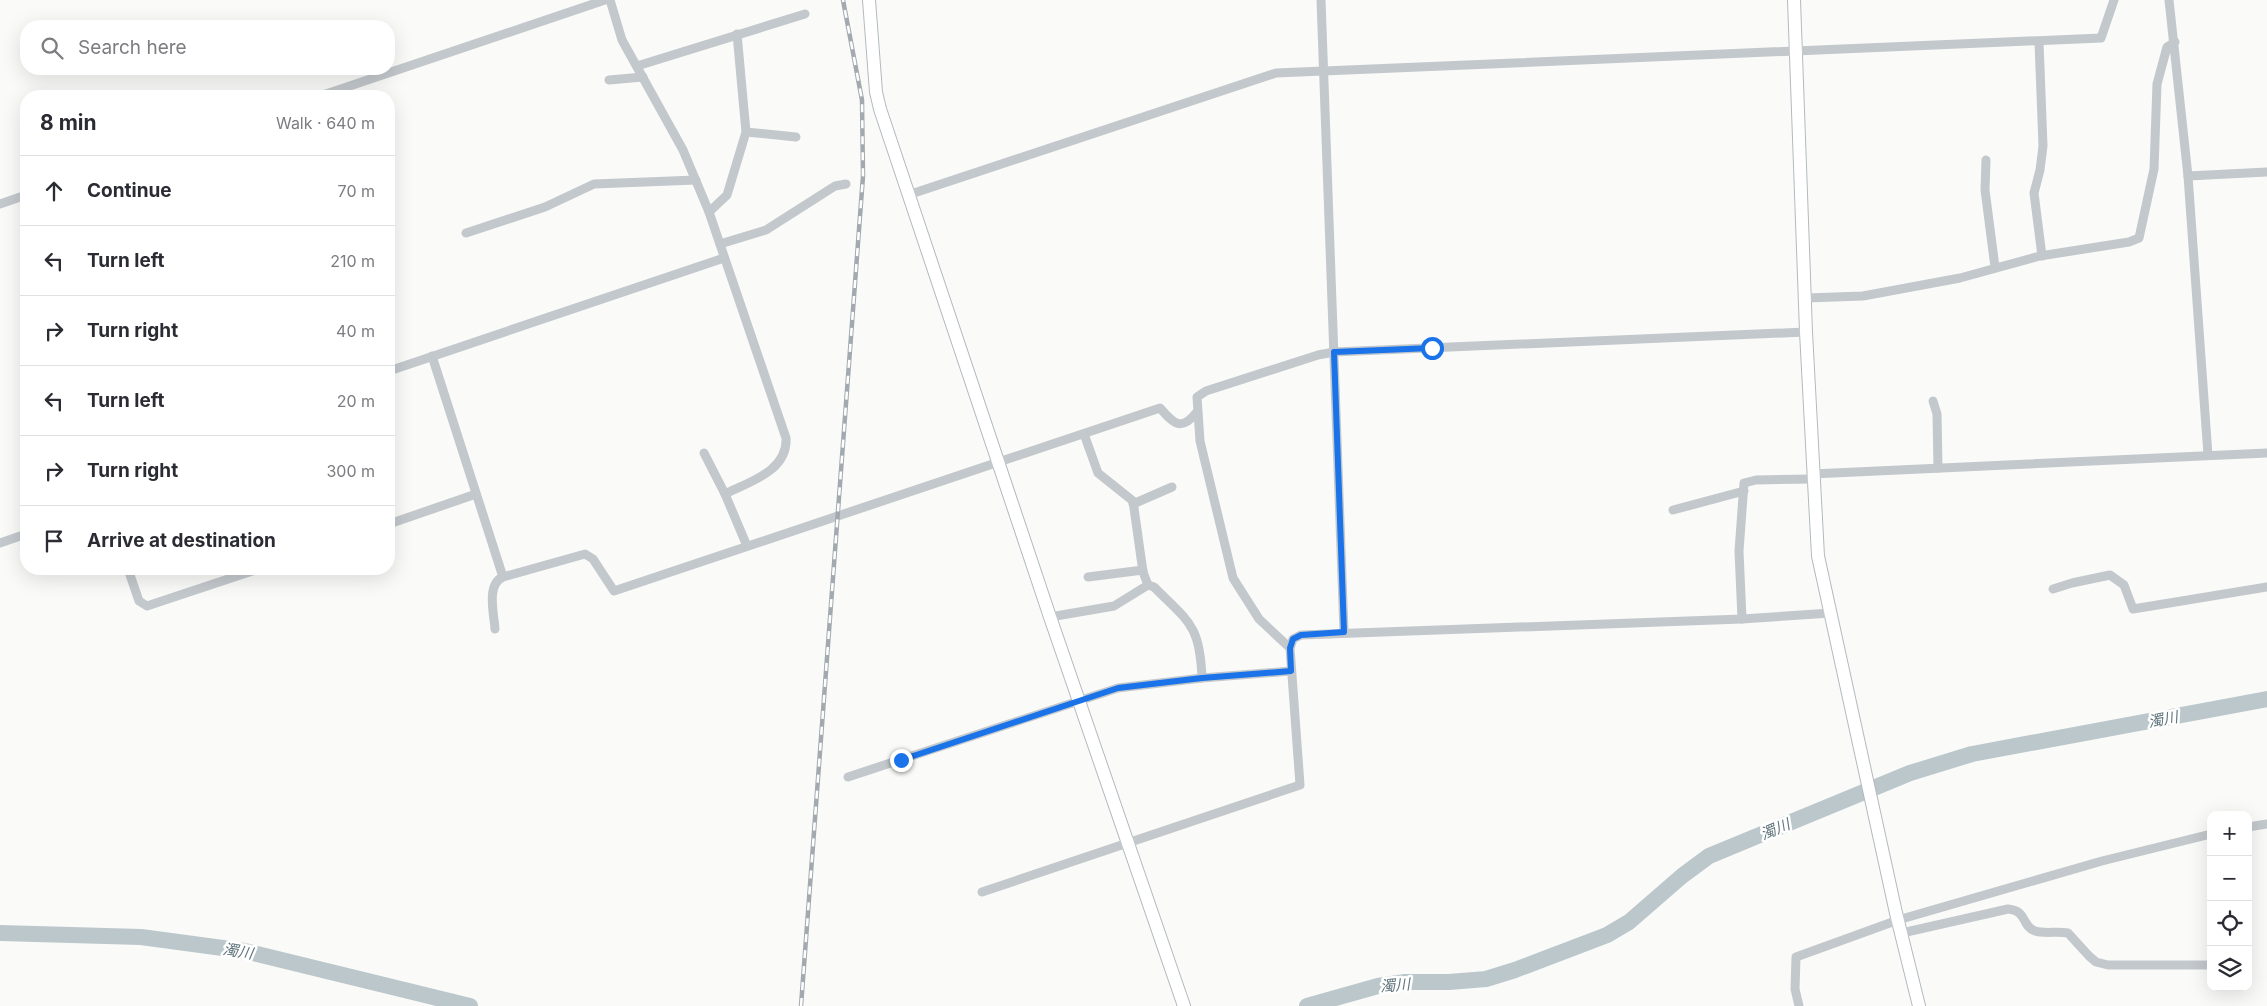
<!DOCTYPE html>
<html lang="en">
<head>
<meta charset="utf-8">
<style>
  :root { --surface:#fff; --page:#f2f2f3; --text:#2b2b33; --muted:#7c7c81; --line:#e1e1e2 }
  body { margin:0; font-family:Inter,"Noto Sans JP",sans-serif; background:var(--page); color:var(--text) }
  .controls { position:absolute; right:15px; bottom:15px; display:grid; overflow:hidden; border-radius:10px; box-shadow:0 5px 20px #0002 }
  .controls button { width:45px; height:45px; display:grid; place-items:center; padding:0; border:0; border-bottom:1px solid var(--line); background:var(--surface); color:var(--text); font:25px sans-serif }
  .stop { position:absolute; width:15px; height:15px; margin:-11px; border:4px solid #1a73e8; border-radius:50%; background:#fff }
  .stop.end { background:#1a73e8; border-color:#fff; box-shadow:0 1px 5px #0008 }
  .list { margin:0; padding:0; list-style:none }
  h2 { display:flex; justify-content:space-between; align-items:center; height:65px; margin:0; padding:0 20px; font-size:21px }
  h2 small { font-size:16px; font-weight:400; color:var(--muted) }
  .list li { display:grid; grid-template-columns:32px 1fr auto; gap:15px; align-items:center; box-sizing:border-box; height:70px; padding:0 20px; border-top:1px solid var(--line) }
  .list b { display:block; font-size:19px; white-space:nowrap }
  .list em { font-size:16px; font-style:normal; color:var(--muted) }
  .icon { flex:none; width:28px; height:28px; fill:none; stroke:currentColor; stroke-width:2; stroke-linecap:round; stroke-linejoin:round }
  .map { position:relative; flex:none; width:2267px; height:1006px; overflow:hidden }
  .search { position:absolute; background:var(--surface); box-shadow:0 5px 20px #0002; left:20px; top:20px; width:375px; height:55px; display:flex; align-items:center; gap:12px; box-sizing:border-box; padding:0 18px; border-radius:20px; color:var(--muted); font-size:19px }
  .panel { position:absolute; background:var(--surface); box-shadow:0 5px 20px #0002; left:20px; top:90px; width:375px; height:485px; border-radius:20px }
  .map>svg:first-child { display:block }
</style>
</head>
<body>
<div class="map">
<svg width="2267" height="1006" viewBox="0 0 2267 1006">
  <rect width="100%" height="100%" fill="#fafaf8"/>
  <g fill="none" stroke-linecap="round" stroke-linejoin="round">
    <g stroke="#bbc7cb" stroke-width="16">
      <polyline points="0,933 141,937 245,951 470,1006"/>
      <polyline points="1307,1006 1378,986 1405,982 1449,982 1486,979 1515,970 1607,935 1629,922 1682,876 1709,856 1910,773 1972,754 2267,699"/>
    </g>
    <defs>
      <g id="secondary">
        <polyline points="869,0 876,92 880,109 1050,617 1184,1006"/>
        <polyline points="1794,0 1806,332 1818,556 1896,913 1919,1006"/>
      </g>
    </defs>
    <use href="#secondary" stroke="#b3babf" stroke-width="14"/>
    <g stroke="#c3c8cc" stroke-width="9">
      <path d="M610 0 622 40 683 150 709 212 786 438C788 471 749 482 725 494L747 546"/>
      <polyline points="1321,0 1344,632"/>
      <polyline points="2169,0 2188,176 2208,455"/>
      <polyline points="2039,42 2043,146 2040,170 2034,193 2042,256"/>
      <polyline points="637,66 805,14"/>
      <polyline points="609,80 643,77"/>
      <polyline points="320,96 605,0"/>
      <polyline points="746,132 796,137"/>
      <polyline points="1986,160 1985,190 1995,267"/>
      <polyline points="2188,176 2267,172"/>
      <polyline points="908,195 1276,73 2101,38 2114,0"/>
      <polyline points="0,204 26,195"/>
      <polyline points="709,212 727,195 746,132 737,34"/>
      <polyline points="466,233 545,207 594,184 696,180"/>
      <polyline points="720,244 766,230 835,186 846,184"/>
      <polyline points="1806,298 1863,296 1960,278 2040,256 2129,242 2139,238 2154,169 2157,84 2167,47 2175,42"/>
      <polyline points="432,356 503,577"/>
      <polyline points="389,371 724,258"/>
      <polyline points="1933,401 1937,414 1938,468"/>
      <polyline points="1084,434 1098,473 1133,501 1143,572 1148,585"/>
      <polyline points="704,453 725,494"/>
      <polyline points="1812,474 2267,453"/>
      <polyline points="1133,504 1172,487"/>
      <polyline points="1673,510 1744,491"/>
      <polyline points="389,524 476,494"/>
      <polyline points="0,543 26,534"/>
      <polyline points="128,569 139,601 147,606 258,569"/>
      <polyline points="1088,577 1143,570"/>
      <polyline points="2053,589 2072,583 2110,575 2124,585 2133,609 2267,587"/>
      <path d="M1050 617 1114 606 1148 585 1154 587C1189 622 1200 625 1202 678"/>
      <polyline points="1742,619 1739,551 1744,483 1756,480 1813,479"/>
      <path d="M495 629C494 614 486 584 503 577L585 554 593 559 614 591 1160 408C1173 423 1181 432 1196 413"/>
      <polyline points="1290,648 1259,619 1233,578 1200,441 1197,397 1206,391 1318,355 1334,352 1806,332"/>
      <polyline points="848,777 1118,688 1202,678 1291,671"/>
      <polyline points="2248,827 2267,824"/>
      <polyline points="982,892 1300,785 1290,648 1293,639 1301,635 1742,619 1831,613"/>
      <path d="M1902 933 2008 909C2028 911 2021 926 2035 931 2044 934 2057 931 2068 933L2089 956 2096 962 2108 965H2208"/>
      <polyline points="1799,1006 1795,989 1796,957 1898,920 2102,861 2211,834"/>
    </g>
    <use href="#secondary" stroke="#fff" stroke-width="12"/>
    <defs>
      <polyline id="rail" points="801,1006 863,176 862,100 843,0"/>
    </defs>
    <use href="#rail" stroke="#a2aab0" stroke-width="4.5"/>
    <use href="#rail" stroke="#fff" stroke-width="2.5" stroke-dasharray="8" stroke-linecap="butt"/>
  </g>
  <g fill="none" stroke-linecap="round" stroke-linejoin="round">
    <polyline stroke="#1a73e8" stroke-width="6" points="901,760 1118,688 1202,678 1291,671 1290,648 1293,639 1301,635 1344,632 1334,352 1432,348"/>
  </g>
  <g text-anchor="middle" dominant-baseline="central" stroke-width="5" stroke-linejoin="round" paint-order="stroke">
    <g font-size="15" font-style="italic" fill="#60757c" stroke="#fff">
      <text transform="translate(2163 719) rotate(-11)">濁川</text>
      <text transform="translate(1775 829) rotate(-23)">濁川</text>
      <text transform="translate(238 951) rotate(9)">濁川</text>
      <text transform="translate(1395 985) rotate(-5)">濁川</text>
    </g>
  </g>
</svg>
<div class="controls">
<button>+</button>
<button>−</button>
<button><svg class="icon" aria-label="locate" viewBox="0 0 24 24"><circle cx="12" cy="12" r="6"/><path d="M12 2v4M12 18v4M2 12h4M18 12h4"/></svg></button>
<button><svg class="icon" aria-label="layers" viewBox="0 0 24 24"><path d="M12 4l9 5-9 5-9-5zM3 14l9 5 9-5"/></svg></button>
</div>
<div class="stop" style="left:1432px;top:348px"></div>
<div class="stop end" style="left:901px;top:760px"></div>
<div class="search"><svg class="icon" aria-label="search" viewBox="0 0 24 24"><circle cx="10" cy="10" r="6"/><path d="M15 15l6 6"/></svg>Search here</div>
<section class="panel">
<h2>8 min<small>Walk · 640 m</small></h2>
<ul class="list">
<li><svg class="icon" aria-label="ahead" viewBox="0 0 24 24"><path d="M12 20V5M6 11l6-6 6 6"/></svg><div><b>Continue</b></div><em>70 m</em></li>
<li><svg class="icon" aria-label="left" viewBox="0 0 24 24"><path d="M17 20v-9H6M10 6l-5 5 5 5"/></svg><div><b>Turn left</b></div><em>210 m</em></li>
<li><svg class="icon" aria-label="right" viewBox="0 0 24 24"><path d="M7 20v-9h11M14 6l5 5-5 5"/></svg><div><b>Turn right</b></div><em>40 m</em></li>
<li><svg class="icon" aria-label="left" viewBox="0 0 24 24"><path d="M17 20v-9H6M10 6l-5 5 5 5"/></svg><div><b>Turn left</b></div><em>20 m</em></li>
<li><svg class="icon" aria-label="right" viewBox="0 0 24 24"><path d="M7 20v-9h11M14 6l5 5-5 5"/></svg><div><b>Turn right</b></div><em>300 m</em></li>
<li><svg class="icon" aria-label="arrive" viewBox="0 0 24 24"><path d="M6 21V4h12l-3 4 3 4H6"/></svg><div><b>Arrive at destination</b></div></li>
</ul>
</section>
</div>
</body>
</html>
